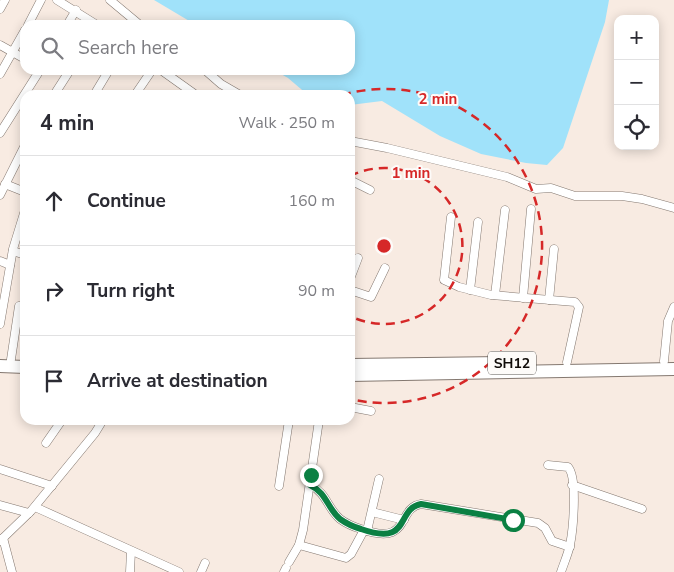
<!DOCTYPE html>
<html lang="en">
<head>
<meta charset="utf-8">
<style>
  :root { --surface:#fff; --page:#f7f7f7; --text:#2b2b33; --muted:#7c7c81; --line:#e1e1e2 }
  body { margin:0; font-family:"Nunito Sans",sans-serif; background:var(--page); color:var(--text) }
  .controls { position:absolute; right:15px; top:15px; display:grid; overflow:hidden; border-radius:10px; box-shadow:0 2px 12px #0003 }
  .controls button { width:45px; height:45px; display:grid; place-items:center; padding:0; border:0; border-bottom:1px solid var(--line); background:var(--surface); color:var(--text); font:25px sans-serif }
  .stop { position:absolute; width:15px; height:15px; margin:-11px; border:4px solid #0b8043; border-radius:50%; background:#fff }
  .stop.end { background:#0b8043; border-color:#fff; box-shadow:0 1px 5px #0008 }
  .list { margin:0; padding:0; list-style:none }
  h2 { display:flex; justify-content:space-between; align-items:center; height:65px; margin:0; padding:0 20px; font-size:21px }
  h2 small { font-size:16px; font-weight:400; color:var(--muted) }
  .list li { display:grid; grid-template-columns:32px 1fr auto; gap:15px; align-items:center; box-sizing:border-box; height:90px; padding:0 20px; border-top:1px solid var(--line) }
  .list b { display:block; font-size:19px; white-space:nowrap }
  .list em { font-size:16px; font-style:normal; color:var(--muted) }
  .icon { flex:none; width:28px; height:28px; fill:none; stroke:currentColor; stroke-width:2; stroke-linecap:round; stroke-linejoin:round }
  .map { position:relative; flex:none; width:674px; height:572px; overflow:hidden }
  .search { position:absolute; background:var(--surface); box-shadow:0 2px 12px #0003; left:20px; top:20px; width:335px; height:55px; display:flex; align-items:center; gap:12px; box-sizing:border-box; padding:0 18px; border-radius:15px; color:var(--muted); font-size:19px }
  .panel { position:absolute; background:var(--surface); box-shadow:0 2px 12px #0003; left:20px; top:90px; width:335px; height:335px; border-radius:15px }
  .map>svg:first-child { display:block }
</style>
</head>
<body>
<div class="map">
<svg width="674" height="572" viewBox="0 0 674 572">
  <rect width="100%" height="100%" fill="#f8ebe2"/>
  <polygon fill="#a0e2fa" points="154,0 609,0 605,22 563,148 547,165 526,163 481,154 440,136 382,101 350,105 350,95 308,95 288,78 274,70 350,70 350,25 196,25"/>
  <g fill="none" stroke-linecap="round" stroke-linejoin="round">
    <defs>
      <g id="street">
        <polyline points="57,0 97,25"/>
        <polyline points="110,0 140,25"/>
        <polyline points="0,9 5,0"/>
        <polyline points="28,25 41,0"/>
        <polyline points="67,25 76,10"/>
        <polyline points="0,45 25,59"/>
        <polyline points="161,70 196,95"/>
        <polyline points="205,70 221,84 240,95"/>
        <polyline points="0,74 25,30"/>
        <polyline points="54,95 70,70"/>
        <polyline points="94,95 109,70"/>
        <polyline points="135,95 152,70"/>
        <polyline points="0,133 40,70"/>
        <polyline points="350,141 387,148 507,177 536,189 551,188 575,196 622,196 642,199 674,208"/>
        <polyline points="350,180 370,190"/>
        <polyline points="5,184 25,192"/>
        <polyline points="0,195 25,145"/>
        <polyline points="451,217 444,280 459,287 491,295 575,302 579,307 567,362"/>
        <polyline points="13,251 25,255"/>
        <polyline points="0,261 10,265"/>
        <polyline points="350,279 358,258"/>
        <polyline points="350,290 371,297 385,268"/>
        <polyline points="470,290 478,222"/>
        <polyline points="495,295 505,210"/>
        <polyline points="523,298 531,209"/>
        <polyline points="549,300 554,249"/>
        <polyline points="0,324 13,249 25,210"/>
        <polyline points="664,361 668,321 674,307"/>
        <polyline points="10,366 19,306"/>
        <polyline points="350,407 371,411"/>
        <polyline points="46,443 62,420"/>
        <path d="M548 465 568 467C578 478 573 530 570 545 568 554 564 563 561 572"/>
        <polyline points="0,469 52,486"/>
        <path d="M310 485C327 493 327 508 340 519 347 524 354 527 361 529 412 547 396 508 421 504L538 523 545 528 552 541 570 547"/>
        <polyline points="572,485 642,509"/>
        <polyline points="279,486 289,420"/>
        <polyline points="0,505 29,513"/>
        <polyline points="35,507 179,572"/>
        <polyline points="372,512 404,520"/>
        <polyline points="367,531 379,479"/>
        <polyline points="3,538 12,572"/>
        <polyline points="0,541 31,511 95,433 103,420"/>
        <polyline points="299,545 346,558 351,554 364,530"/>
        <polyline points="289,562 299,545 303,530 319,420"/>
        <polyline points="130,572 131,551"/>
        <polyline points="201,572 205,563"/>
        <polyline points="284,572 286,568"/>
      </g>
      <g id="primary">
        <polyline points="350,365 502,363"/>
        <polyline points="0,366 25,367"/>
        <polyline points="350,375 674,369"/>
      </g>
    </defs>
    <use href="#street" stroke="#847870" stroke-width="9"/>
    <use href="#primary" stroke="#847870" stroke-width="14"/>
    <use href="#street" stroke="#fff" stroke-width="8"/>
    <use href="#primary" stroke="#fff" stroke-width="12"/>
  </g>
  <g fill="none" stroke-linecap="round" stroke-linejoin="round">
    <path stroke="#0b8043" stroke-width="6" d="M311 475 310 485C327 493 327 508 340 519 347 524 354 527 361 529 412 547 395 509 421 504L513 520"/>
  </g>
  <g fill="none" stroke="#d62828" stroke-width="2.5" stroke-dasharray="9 6">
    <path d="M350 176A78 78 0 1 1 350 316"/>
    <path d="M342 95A157 157 0 1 1 350 399"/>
  </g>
  <g text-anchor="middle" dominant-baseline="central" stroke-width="4" stroke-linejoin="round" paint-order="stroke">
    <rect fill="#fdfbf9" stroke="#575451" stroke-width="1" x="488" y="351.5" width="48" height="23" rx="4"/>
    <g font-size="14" font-weight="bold" fill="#100c09">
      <text x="512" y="363">SH12</text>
    </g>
  </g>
  <circle cx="384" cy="246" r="8" fill="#d62828" stroke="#fdfbf9" stroke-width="2.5"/>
  <g font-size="15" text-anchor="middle" font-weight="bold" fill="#d62828" stroke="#fdfbf9" stroke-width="4" stroke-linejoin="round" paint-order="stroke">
    <text x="438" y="104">2 min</text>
    <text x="411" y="178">1 min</text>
  </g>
</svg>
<div class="controls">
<button>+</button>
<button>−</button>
<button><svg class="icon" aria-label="locate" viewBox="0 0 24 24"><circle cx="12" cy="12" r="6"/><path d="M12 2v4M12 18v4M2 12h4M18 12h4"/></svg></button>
</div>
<div class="stop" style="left:513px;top:520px"></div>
<div class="stop end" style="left:311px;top:475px"></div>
<div class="search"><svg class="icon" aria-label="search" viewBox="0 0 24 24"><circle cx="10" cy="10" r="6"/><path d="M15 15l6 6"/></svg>Search here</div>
<section class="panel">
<h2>4 min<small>Walk · 250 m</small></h2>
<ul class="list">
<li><svg class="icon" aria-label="ahead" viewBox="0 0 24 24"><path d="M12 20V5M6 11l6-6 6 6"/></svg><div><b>Continue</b></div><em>160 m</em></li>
<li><svg class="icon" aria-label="right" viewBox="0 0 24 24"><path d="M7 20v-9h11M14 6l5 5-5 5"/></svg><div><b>Turn right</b></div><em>90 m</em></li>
<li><svg class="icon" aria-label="arrive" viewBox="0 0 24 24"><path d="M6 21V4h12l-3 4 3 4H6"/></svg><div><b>Arrive at destination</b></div></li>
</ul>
</section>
</div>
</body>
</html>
